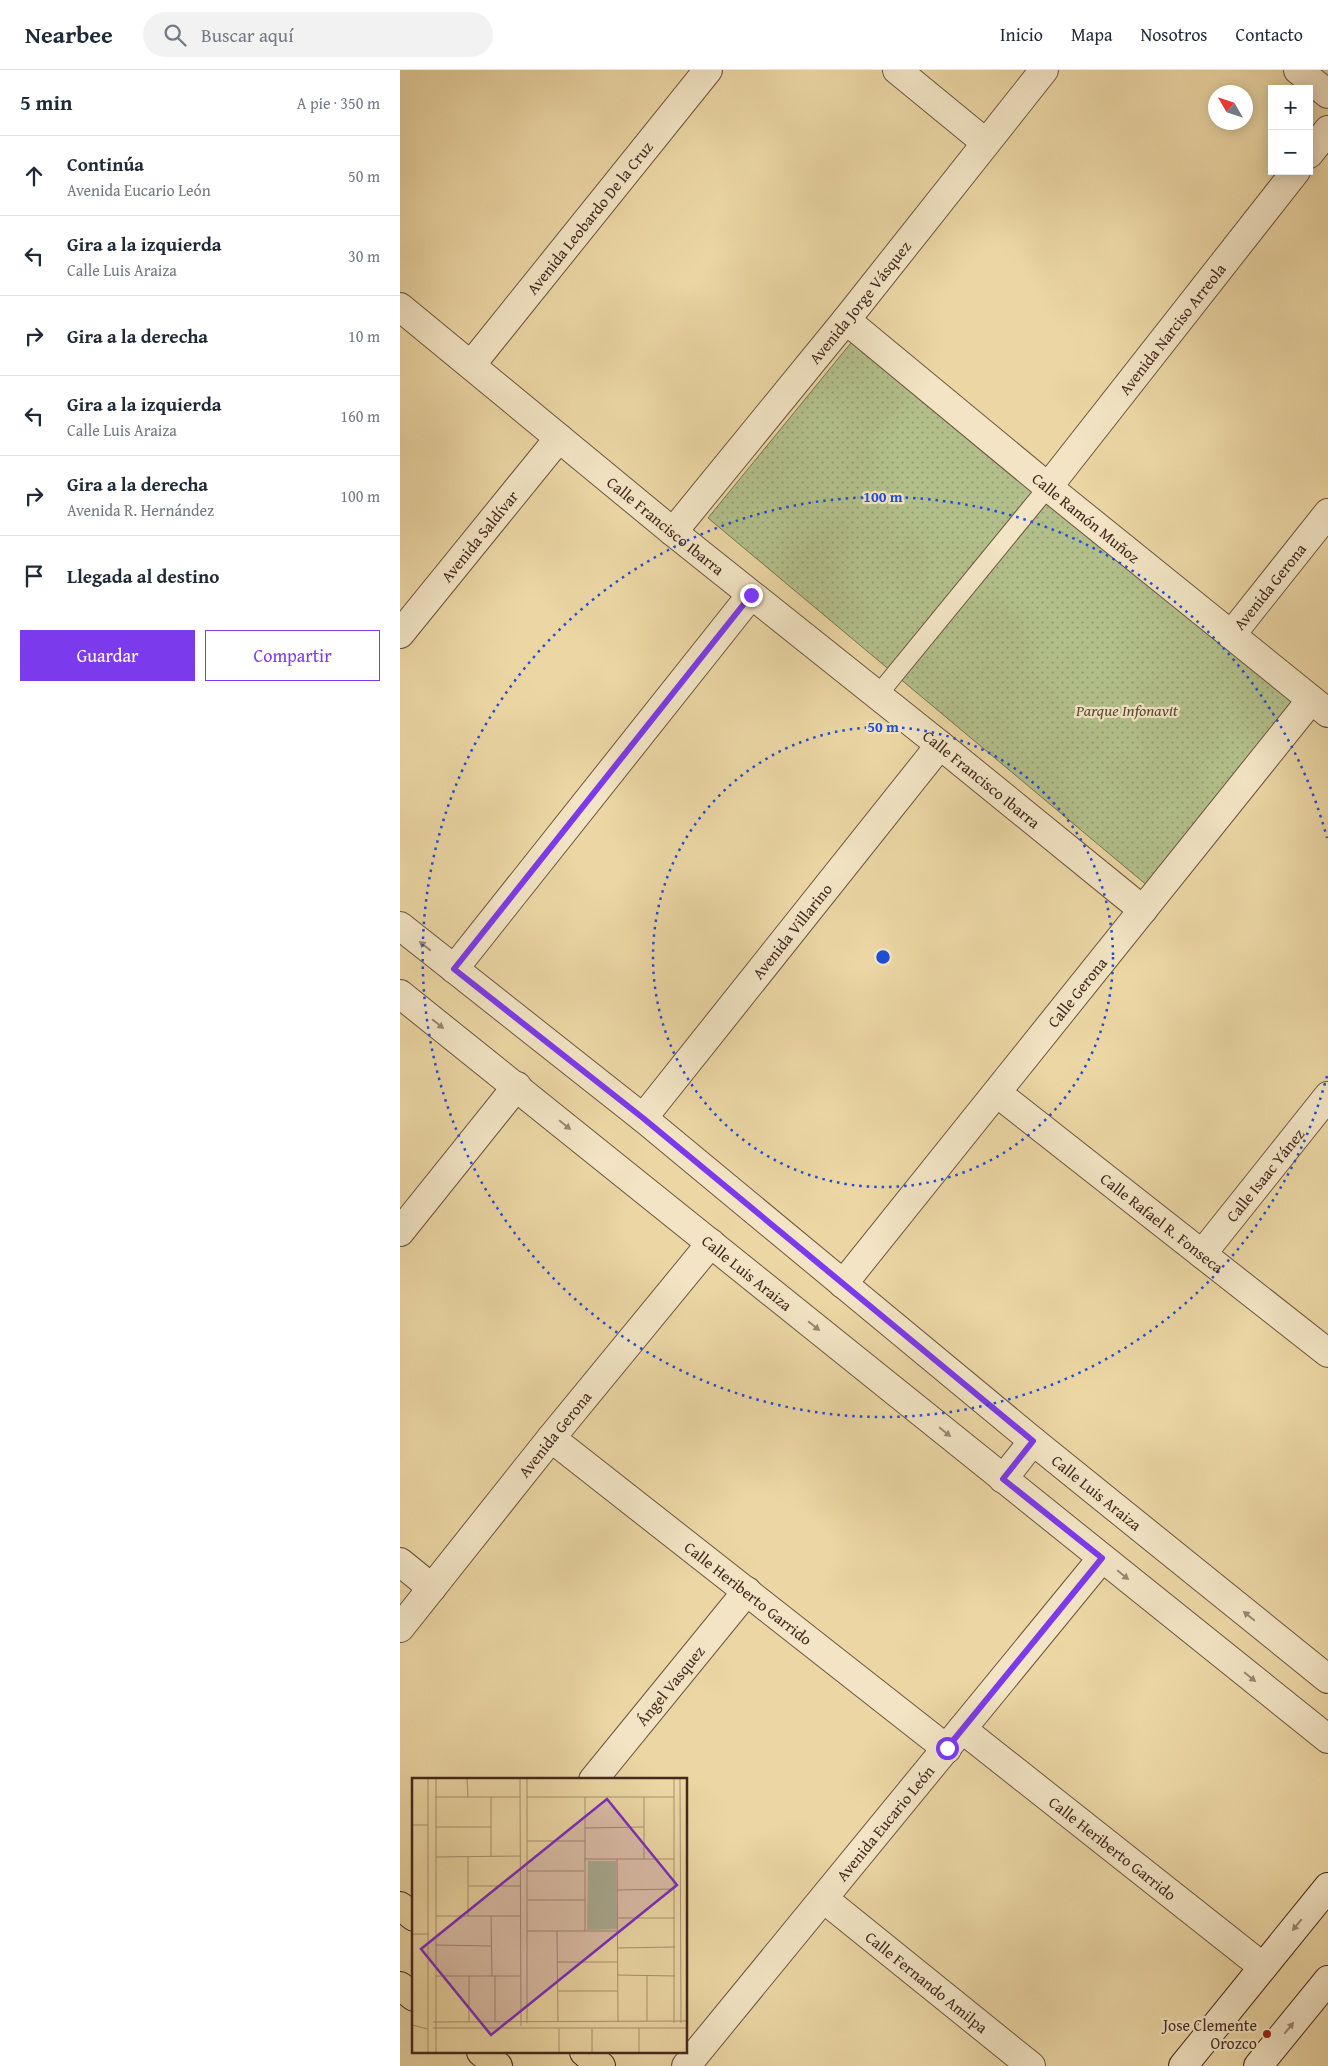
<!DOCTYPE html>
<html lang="es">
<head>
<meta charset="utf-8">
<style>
  :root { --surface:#fff; --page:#f2f2f3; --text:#1f2937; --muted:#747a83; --line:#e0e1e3; --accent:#7c3aed }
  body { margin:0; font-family:"Gentium Book Plus",serif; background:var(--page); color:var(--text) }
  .controls { position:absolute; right:15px; top:15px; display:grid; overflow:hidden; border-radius:0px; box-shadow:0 2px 12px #0003 }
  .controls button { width:45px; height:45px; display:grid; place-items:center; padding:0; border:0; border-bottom:1px solid var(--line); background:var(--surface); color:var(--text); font:25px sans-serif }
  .compass { position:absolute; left:808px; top:15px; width:45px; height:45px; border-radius:50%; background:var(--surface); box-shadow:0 2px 12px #0003; rotate:309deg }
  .stop { position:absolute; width:15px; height:15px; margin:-11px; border:4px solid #7c3aed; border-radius:50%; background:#fff }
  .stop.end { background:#7c3aed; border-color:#fff; box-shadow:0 1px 5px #0008 }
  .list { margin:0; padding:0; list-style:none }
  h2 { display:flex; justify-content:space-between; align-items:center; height:65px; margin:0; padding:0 20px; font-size:21px }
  h2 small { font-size:16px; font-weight:400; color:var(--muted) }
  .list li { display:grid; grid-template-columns:32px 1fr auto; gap:15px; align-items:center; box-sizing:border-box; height:80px; padding:0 20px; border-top:1px solid var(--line) }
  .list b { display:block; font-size:19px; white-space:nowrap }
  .list p { margin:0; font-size:16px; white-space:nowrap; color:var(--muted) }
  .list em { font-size:16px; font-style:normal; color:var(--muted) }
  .actions { display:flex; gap:10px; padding:15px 20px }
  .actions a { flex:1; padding:11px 0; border:1px solid var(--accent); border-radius:0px; text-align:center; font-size:18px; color:var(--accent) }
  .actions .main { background:var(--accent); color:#fff }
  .icon { flex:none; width:28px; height:28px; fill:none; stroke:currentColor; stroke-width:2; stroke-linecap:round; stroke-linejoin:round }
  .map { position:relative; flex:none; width:928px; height:1996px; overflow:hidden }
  header { display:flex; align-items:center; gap:30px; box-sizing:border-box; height:70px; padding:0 25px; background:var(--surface); border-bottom:1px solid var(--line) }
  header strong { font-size:24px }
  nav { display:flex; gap:28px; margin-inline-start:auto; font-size:18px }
  .search { width:350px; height:45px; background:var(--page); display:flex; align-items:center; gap:12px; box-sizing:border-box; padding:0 18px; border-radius:28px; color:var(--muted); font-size:19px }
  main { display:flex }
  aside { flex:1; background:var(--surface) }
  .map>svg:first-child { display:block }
</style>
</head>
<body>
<header>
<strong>Nearbee</strong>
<div class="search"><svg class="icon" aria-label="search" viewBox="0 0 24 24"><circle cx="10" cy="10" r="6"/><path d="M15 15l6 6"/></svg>Buscar aquí</div>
<nav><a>Inicio</a><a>Mapa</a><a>Nosotros</a><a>Contacto</a></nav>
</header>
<main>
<aside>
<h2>5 min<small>A pie · 350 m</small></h2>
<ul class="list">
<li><svg class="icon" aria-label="ahead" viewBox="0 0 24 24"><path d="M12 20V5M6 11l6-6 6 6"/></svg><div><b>Continúa</b><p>Avenida Eucario León</p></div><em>50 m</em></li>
<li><svg class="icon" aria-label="left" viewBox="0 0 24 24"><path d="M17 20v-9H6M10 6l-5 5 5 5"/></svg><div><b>Gira a la izquierda</b><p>Calle Luis Araiza</p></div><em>30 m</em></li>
<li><svg class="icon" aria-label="right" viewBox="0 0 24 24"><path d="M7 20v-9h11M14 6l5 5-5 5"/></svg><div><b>Gira a la derecha</b></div><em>10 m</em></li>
<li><svg class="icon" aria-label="left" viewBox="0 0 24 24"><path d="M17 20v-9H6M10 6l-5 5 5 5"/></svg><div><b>Gira a la izquierda</b><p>Calle Luis Araiza</p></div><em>160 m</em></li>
<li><svg class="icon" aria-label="right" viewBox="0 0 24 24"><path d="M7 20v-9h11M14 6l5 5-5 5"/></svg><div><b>Gira a la derecha</b><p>Avenida R. Hernández</p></div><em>100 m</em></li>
<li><svg class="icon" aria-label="arrive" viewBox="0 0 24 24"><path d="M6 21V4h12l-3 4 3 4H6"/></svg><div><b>Llegada al destino</b></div></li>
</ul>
<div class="actions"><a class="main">Guardar</a><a>Compartir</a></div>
</aside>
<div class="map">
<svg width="928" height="1996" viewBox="0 0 928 1996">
  <defs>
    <pattern id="grass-dots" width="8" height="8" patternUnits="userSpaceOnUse" patternTransform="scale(1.25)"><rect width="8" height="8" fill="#b2bf8a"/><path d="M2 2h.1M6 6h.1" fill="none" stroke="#929b70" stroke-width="1.8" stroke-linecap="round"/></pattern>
  </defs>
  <rect width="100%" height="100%" fill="#ebd6a4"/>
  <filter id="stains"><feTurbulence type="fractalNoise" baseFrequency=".004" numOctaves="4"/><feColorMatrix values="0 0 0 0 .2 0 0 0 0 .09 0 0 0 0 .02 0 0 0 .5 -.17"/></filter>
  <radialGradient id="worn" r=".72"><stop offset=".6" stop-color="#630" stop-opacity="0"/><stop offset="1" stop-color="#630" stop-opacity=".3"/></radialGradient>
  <polygon fill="url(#grass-dots)" stroke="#7a7454" points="455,268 900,622 749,817 308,448"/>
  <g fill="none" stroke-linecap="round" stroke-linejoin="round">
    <defs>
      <polyline id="service" points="477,626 648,417"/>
      <g id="minor">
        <polyline points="497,0 586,73"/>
        <polyline points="909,84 928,60"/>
        <path id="s1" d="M0 237 273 462 540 675 743 840"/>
        <path id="s2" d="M446 250 648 417 928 643"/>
        <path id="s3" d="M71 295 308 0"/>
        <path id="s4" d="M648 417 896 101"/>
        <path id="s5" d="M273 462 446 250 644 0"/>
        <path id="s6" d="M0 564 159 368"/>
        <path id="s7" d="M831 565 928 443"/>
        <polyline points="54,899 351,525"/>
        <path id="s8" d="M597 1023 928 1283"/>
        <path id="s9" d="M243 1048 540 675"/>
        <polyline points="0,1162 117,1016"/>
        <path id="s10" d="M802 1184 928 1026"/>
        <path id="s11" d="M443 1214 911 630"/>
        <path id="s12" d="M151 1368 547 1679"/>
        <polyline points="0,1492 32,1518"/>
        <path id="s13" d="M0 1558 151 1368 311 1173"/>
        <path id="s14" d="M562 1659 863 1897"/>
        <path id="s15" d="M193 1710 347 1521"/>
        <path id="s16" d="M424 1829 631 1996"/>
        <path id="s17" d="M286 1996 702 1488"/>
      </g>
      <g id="tertiary">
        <polyline points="898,0 928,24"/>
        <path id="s18" d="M0 856 243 1048 633 1371 928 1609"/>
        <path id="s19" d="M0 924 928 1669"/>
        <polyline points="603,1409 633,1371"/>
      </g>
      <g id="secondary">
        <polyline points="783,1996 928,1817"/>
        <polyline points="858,1996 928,1910"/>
      </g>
      <g id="primary">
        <polyline points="0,1836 14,1847"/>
        <polyline points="0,1916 14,1927"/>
        <polyline points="81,1982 98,1996"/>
        <polyline points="184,1982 201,1996"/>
      </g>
    </defs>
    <use href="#service" stroke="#6d5440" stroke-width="20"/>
    <use href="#minor" stroke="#6d5440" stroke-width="30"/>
    <use href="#tertiary" stroke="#6d5440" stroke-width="30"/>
    <use href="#secondary" stroke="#43281f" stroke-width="30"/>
    <use href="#primary" stroke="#43281f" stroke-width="30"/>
    <use href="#service" stroke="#f2e4c4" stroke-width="18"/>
    <use href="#minor" stroke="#f2e4c4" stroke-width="28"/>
    <use href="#tertiary" stroke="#f2e4c4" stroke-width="28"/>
    <use href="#secondary" stroke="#f2e4c4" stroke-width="28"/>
    <use href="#primary" stroke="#ebd6a4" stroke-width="28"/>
  </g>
  <defs><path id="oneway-solid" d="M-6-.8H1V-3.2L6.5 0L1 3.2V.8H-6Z" transform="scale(1.25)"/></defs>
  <g fill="#9a8672">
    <use href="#oneway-solid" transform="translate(25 876) rotate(-141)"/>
    <use href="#oneway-solid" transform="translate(38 954) rotate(39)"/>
    <use href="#oneway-solid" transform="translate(165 1055) rotate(39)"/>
    <use href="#oneway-solid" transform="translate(414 1256) rotate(39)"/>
    <use href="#oneway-solid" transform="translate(545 1362) rotate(39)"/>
    <use href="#oneway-solid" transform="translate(723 1505) rotate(39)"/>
    <use href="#oneway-solid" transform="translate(849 1546) rotate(-141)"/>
    <use href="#oneway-solid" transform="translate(850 1607) rotate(39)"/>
    <use href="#oneway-solid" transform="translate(897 1855) rotate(129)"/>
    <use href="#oneway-solid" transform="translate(889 1958) rotate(-51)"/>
  </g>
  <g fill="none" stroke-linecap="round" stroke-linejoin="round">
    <polyline stroke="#7c3aed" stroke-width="6" points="351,525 54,899 243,1048 633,1371 603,1409 702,1488 547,1678"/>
  </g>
  <g fill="none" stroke="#1d4ed8" stroke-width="2.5" stroke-dasharray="2.5 5">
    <circle cx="483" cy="887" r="230"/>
    <path d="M927 1006A460 460 0 1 1 927 768"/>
  </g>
  <circle fill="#8f2418" stroke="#f2e4c4" stroke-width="2" cx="867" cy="1964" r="5"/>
  <g text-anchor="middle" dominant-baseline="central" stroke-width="4.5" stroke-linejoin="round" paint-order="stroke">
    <g font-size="16" fill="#43281f" stroke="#f2e4c4">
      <text stroke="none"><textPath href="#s3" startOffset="189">Avenida Leobardo De la Cruz</textPath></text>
      <text stroke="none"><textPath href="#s5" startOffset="296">Avenida Jorge Vásquez</textPath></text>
      <text stroke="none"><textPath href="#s4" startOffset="201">Avenida Narciso Arreola</textPath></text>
      <text stroke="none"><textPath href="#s2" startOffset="311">Calle Ramón Muñoz</textPath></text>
      <text stroke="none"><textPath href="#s1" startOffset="344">Calle Francisco Ibarra</textPath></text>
      <text stroke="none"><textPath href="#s6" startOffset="126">Avenida Saldívar</textPath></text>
      <text stroke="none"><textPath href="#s7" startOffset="62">Avenida Gerona</textPath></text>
      <text stroke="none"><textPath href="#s1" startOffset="749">Calle Francisco Ibarra</textPath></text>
      <text stroke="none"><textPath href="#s9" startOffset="239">Avenida Villarino</textPath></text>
      <text stroke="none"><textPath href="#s11" startOffset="374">Calle Gerona</textPath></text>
      <text stroke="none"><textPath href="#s10" startOffset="101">Calle Isaac Yánez</textPath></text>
      <text stroke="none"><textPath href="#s8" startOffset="210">Calle Rafael R. Fonseca</textPath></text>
      <text stroke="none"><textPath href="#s19" startOffset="445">Calle Luis Araiza</textPath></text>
      <text stroke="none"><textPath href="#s13" startOffset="248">Avenida Gerona</textPath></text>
      <text stroke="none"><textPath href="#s18" startOffset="898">Calle Luis Araiza</textPath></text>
      <text stroke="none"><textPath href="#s12" startOffset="251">Calle Heriberto Garrido</textPath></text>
      <text stroke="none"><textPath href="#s15" startOffset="122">Ángel Vasquez</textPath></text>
      <text stroke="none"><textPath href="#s17" startOffset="314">Avenida Eucario León</textPath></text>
      <text stroke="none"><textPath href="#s14" startOffset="192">Calle Heriberto Garrido</textPath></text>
      <text stroke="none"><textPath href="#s16" startOffset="132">Calle Fernando Amilpa</textPath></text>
    </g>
    <g font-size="16" font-style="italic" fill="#594634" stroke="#f2e4c4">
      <text x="727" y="640">Parque Infonavit</text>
    </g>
    <g font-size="16" fill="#43281f" stroke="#f2e4c4" text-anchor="end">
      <text x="857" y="1955">Jose Clemente<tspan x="857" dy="18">Orozco</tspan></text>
    </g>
  </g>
  <g transform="translate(12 1708)">
    <rect width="275" height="275" fill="#ebd6a4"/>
    <path d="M176 83H204L205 151 175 152Z" fill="#b2bf8a"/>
    <path fill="none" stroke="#a8906f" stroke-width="1" d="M24 1V274M55 1 56 19M108 1 109 248M262 1V245M268 1 269 245M23 19H108M115 19H262M232 19V81M0 47H16M24 49H79M173 50 232 49M115 63H173M56 78V138M79 78V19M24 79 109 78M172 81H262M205 81 206 244M115 93H172M56 108H109M205 112 262 111M116 122H173M24 138H109M79 138 80 198M205 140H262M115 153H205M145 153 146 244M173 153V19M0 156H17M24 167 80 168M205 170 263 169M145 184H205M205 197 263 198M24 198H109M57 198V244M83 198V244M235 198V243M146 213H206M21 244 275 243M115 245V1M0 247 16 251M21 250H275M227 250V274M147 251V274M16 274V1M180 274V251"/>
    <path fill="#7b2cbf" fill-opacity="0.15" stroke="#7b2cbf" stroke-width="2.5" d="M195 21 265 107 79 257 9 171Z"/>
    <rect width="275" height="275" fill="none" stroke="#43281f" stroke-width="2.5"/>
  </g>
  <circle cx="483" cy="887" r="8" fill="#1d4ed8" stroke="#f2e4c4" stroke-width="2.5"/>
  <g font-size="15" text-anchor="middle" font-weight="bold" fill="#1d4ed8" stroke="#f2e4c4" stroke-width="4.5" stroke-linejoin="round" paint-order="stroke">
    <text x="483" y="432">100 m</text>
    <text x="483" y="662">50 m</text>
  </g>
  <rect width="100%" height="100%" filter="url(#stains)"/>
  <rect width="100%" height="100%" fill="url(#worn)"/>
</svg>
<div class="controls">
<button>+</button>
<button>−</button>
</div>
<svg class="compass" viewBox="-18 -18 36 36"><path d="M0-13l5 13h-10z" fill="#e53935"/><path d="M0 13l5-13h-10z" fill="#747a83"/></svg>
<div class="stop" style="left:547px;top:1678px"></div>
<div class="stop end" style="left:351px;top:525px"></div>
</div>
</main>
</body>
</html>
